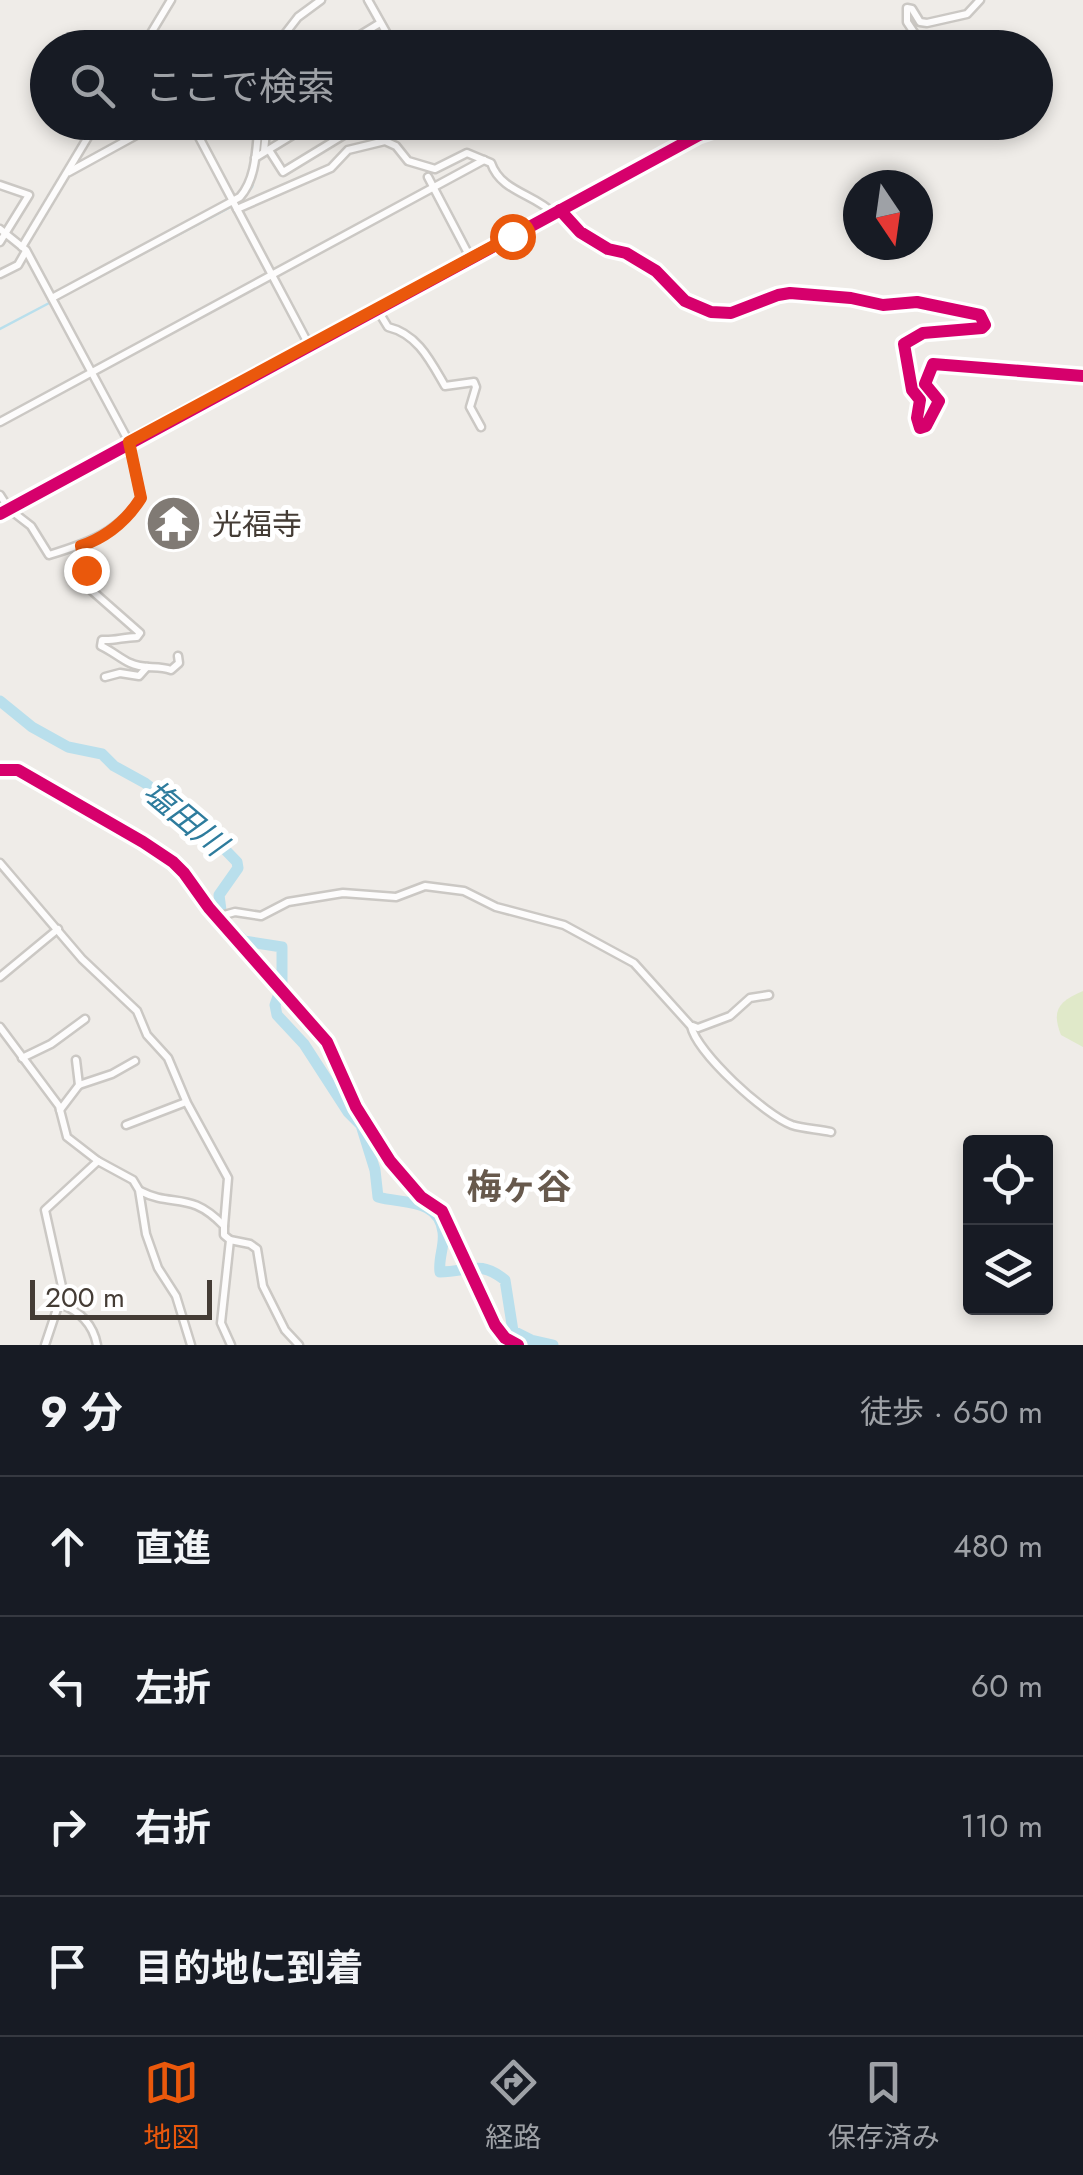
<!DOCTYPE html>
<html lang="ja">
<head>
<meta charset="utf-8">
<style>
  :root { --surface:#171b24; --page:#20242c; --text:#f1f3f6; --muted:#9ea1a6; --line:#363941; --accent:#ea580c }
  body { margin:0; font-family:Jost,"Noto Sans JP",sans-serif; background:var(--page); color:var(--text) }
  .controls { position:absolute; right:30px; bottom:30px; display:grid; overflow:hidden; border-radius:10px; box-shadow:0 5px 15px #0003 }
  .controls button { width:90px; height:90px; display:grid; place-items:center; padding:0; border:0; border-bottom:2px solid var(--line); background:var(--surface); color:var(--text); font:50px sans-serif }
  .compass { position:absolute; left:843px; top:170px; width:90px; height:90px; border-radius:50%; background:var(--surface); box-shadow:0 5px 15px #0003; rotate:167deg }
  .scale { position:absolute; left:30px; bottom:25px; width:182px; box-sizing:border-box; padding-left:10px; border:5px solid #443c35; border-top:0; font-size:28px; line-height:35px; white-space:nowrap; color:#443c35; -webkit-text-stroke:8px #fff; paint-order:stroke }
  .stop { position:absolute; width:30px; height:30px; margin:-22px; border:8px solid #ea580c; border-radius:50%; background:#fff }
  .stop.end { background:#ea580c; border-color:#fff; box-shadow:0 2px 10px #0008 }
  .list { margin:0; padding:0; list-style:none }
  h2 { display:flex; justify-content:space-between; align-items:center; height:130px; margin:0; padding:0 40px; font-size:42px }
  h2 small { font-size:32px; font-weight:400; color:var(--muted) }
  .list li { display:grid; grid-template-columns:65px 1fr auto; gap:30px; align-items:center; box-sizing:border-box; height:140px; padding:0 40px; border-top:2px solid var(--line) }
  .list b { display:block; font-size:38px; white-space:nowrap }
  .list em { font-size:32px; font-style:normal; color:var(--muted) }
  .icon { flex:none; width:55px; height:55px; fill:none; stroke:currentColor; stroke-width:2; stroke-linecap:round; stroke-linejoin:round }
  .map { position:relative; flex:none; width:1083px; height:1345px; overflow:hidden }
  .search { position:absolute; background:var(--surface); box-shadow:0 5px 15px #0003; left:30px; right:30px; top:30px; height:110px; display:flex; align-items:center; gap:25px; box-sizing:border-box; padding:0 35px; border-radius:55px; color:var(--muted); font-size:38px }
  .sheet { height:690px; background:var(--surface) }
  nav { display:flex; justify-content:space-around; align-items:center; box-sizing:border-box; height:140px; border-top:2px solid var(--line); background:var(--surface); font-size:28px; color:var(--muted) }
  nav a { display:grid; justify-items:center; gap:5px }
  nav .on { color:var(--accent) }
  .map>svg:first-child { display:block }
</style>
</head>
<body>
<div class="map">
<svg width="1083" height="1345" viewBox="0 0 1083 1345">
  <rect width="100%" height="100%" fill="#efece8"/>
  <path fill="#e0e9c9" d="M1083 991V1047L1061 1035C1051 1010 1059 1001 1083 991Z"/>
  <g fill="none" stroke-linecap="round" stroke-linejoin="round">
    <g stroke="#b9dfec" stroke-width="2.5">
      <polyline points="91,281 238,203 252,187 256,169"/>
      <polyline points="0,329 53,301"/>
    </g>
    <path stroke="#b9dfec" stroke-width="11" d="M0 701 32 727 68 747 102 754 114 766 145 783 210 834 237 862 238 868 219 895 222 918 244 941 282 947V985L275 1005 277 1015 304 1044 348 1112 361 1125 375 1170 378 1197C402 1204 439 1198 443 1232 445 1246 438 1258 440 1272 469 1272 479 1259 505 1280L513 1331 531 1340 553 1345"/>
    <defs>
      <g id="street">
        <polyline points="368,0 395,48"/>
        <polyline points="142,48 171,0"/>
        <polyline points="274,48 298,17 321,0"/>
        <polyline points="339,48 380,23"/>
        <polyline points="902,48 916,42 917,37 907,22 907,8 912,9 920,22 927,23 967,14 980,0"/>
        <polyline points="191,122 309,345"/>
        <polyline points="269,150 283,172 365,122"/>
        <polyline points="264,151 267,122"/>
        <polyline points="255,158 314,122"/>
        <polyline points="69,172 160,122"/>
        <polyline points="428,177 471,259"/>
        <polyline points="0,185 29,195 0,242"/>
        <path d="M237 209 331 168 348 150 385 141 396 146 408 161 435 169 467 153 491 163C501 192 535 194 554 214"/>
        <polyline points="560,210 580,232 608,249 626,253 656,271 685,301 711,312 731,313 778,295 790,293 851,298 883,305 917,302 980,315 985,325 982,328 923,333 904,344 912,390 920,400 917,418 920,428 926,426 939,401 925,384 933,364 1083,376"/>
        <path d="M0 229 26 250 129 442 141 498C118 533 88 543 49 555L31 526 9 509 0 495"/>
        <polyline points="22,247 97,122"/>
        <polyline points="0,274 18,265 26,251"/>
        <path d="M52 298 240 197C257 178 256 147 259 122"/>
        <path d="M377 309 388 327C418 334 431 362 445 386L474 382 476 387 470 407 481 427"/>
        <polyline points="0,422 484,160"/>
        <polyline points="0,514 699,135 738,122"/>
        <path d="M81 547 90 589 140 633 137 637C124 637 114 641 102 640L101 646C112 651 121 659 130 663 144 670 157 665 171 670L179 663 178 656"/>
        <polyline points="105,677 120,673 139,676 147,667"/>
        <polyline points="0,770 18,770 143,842 173,862 184,873 209,908 327,1042 356,1107 390,1161 421,1197 442,1211 495,1325 505,1338 518,1345"/>
        <polyline points="0,863 82,959 137,1011 147,1035 168,1058 187,1103 228,1178 224,1226"/>
        <polyline points="217,917 235,912 261,916 288,902 343,893 396,897 425,886 464,891 496,907 564,925 634,963 690,1025 698,1028 730,1016 750,998 769,995"/>
        <polyline points="0,977 58,929"/>
        <path d="M691 1026C697 1053 765 1115 792 1125 804 1129 819 1129 831 1132"/>
        <polyline points="0,1027 59,1106 67,1137 98,1161 133,1180 139,1190 146,1234 158,1268 176,1296 191,1345"/>
        <polyline points="22,1058 51,1044 85,1019"/>
        <polyline points="76,1060 79,1085"/>
        <polyline points="60,1110 79,1085 112,1074 135,1061"/>
        <polyline points="126,1125 186,1102"/>
        <path d="M140 1191C173 1208 190 1190 224 1226V1235L230 1240 221 1323 231 1345"/>
        <polyline points="230,1240 250,1244 257,1249 263,1286 285,1330 299,1345"/>
        <path d="M60 1304C80 1311 93 1324 97 1345"/>
        <polyline points="45,1345 63,1291 45,1210 98,1161"/>
      </g>
    </defs>
    <use href="#street" stroke="#cbc8c4" stroke-width="11"/>
    <use href="#street" stroke="#fdfcfc" stroke-width="6"/>
    <defs>
      <g id="cycleway">
        <polyline points="560,210 580,232 608,249 626,253 656,271 685,301 711,312 731,313 778,295 790,293 851,298 883,305 917,302 980,315 985,325 982,328 923,333 904,344 912,390 920,400 917,418 920,428 926,426 939,401 925,384 933,364 1083,376"/>
        <polyline points="0,514 699,135 738,122"/>
        <polyline points="0,770 18,770 143,842 173,862 184,873 209,908 327,1042 356,1107 390,1161 421,1197 442,1211 495,1325 505,1338 518,1345"/>
      </g>
    </defs>
    <use href="#cycleway" stroke="#fff" stroke-width="19"/>
    <use href="#cycleway" stroke="#d6006c" stroke-width="12"/>
  </g>
  <g fill="none" stroke-linecap="round" stroke-linejoin="round">
    <path stroke="#ea580c" stroke-width="12" d="M86 570 81 546C107 537 127 520 141 498L129 442 512 236"/>
  </g>
  <defs>
    <symbol id="temple-disc" viewBox="-11 -11 22 22"><circle r="9.5" fill="#807a74" stroke="#fff"/><path d="M0-6L5-2H3V0L6.5 2.5H4V6H1.5V3h-3V6H-4V2.5H-6.5L-3 0V-2H-5Z" fill="#fff"/></symbol>
  </defs>
  <g fill-rule="evenodd">
    <use href="#temple-disc" x="142" y="492" width="63" height="63"/>
  </g>
  <g text-anchor="middle" dominant-baseline="central" stroke-width="10" stroke-linejoin="round" paint-order="stroke">
    <g font-size="30" fill="#443c35" stroke="#fff" text-anchor="start">
      <text x="212" y="524">光福寺</text>
    </g>
    <g font-size="32" font-style="italic" fill="#2e7c9d" stroke="#fff">
      <text transform="translate(185 818) rotate(40)">塩田川</text>
    </g>
    <g font-size="35" font-weight="bold" fill="#67594c" stroke="#fff">
      <text x="519" y="1187">梅ヶ谷</text>
    </g>
  </g>
</svg>
<div class="controls">
<button><svg class="icon" aria-label="locate" viewBox="0 0 24 24"><circle cx="12" cy="12" r="6"/><path d="M12 2v4M12 18v4M2 12h4M18 12h4"/></svg></button>
<button><svg class="icon" aria-label="layers" viewBox="0 0 24 24"><path d="M12 4l9 5-9 5-9-5zM3 14l9 5 9-5"/></svg></button>
</div>
<svg class="compass" viewBox="-18 -18 36 36"><path d="M0-13l5 13h-10z" fill="#e53935"/><path d="M0 13l5-13h-10z" fill="#9ea1a6"/></svg>
<div class="scale">200 m</div>
<div class="stop" style="left:512px;top:236px"></div>
<div class="stop end" style="left:86px;top:570px"></div>
<div class="search"><svg class="icon" aria-label="search" viewBox="0 0 24 24"><circle cx="10" cy="10" r="6"/><path d="M15 15l6 6"/></svg>ここで検索</div>
</div>
<section class="sheet">
<h2>9 分<small>徒歩 · 650 m</small></h2>
<ul class="list">
<li><svg class="icon" aria-label="ahead" viewBox="0 0 24 24"><path d="M12 20V5M6 11l6-6 6 6"/></svg><div><b>直進</b></div><em>480 m</em></li>
<li><svg class="icon" aria-label="left" viewBox="0 0 24 24"><path d="M17 20v-9H6M10 6l-5 5 5 5"/></svg><div><b>左折</b></div><em>60 m</em></li>
<li><svg class="icon" aria-label="right" viewBox="0 0 24 24"><path d="M7 20v-9h11M14 6l5 5-5 5"/></svg><div><b>右折</b></div><em>110 m</em></li>
<li><svg class="icon" aria-label="arrive" viewBox="0 0 24 24"><path d="M6 21V4h12l-3 4 3 4H6"/></svg><div><b>目的地に到着</b></div></li>
</ul>
</section>
<nav>
<a class="on"><svg class="icon" aria-label="map" viewBox="0 0 24 24"><path d="M3 6l6-2 6 2 6-2v14l-6 2-6-2-6 2zM9 4v14M15 6v14"/></svg>地図</a>
<a><svg class="icon" aria-label="directions" viewBox="0 0 24 24"><path d="M12 3l9 9-9 9-9-9zM9 14v-3h6M13 9l2 2-2 2"/></svg>経路</a>
<a><svg class="icon" aria-label="saved" viewBox="0 0 24 24"><path d="M7 4h10v16l-5-4-5 4z"/></svg>保存済み</a>
</nav>
</body>
</html>
